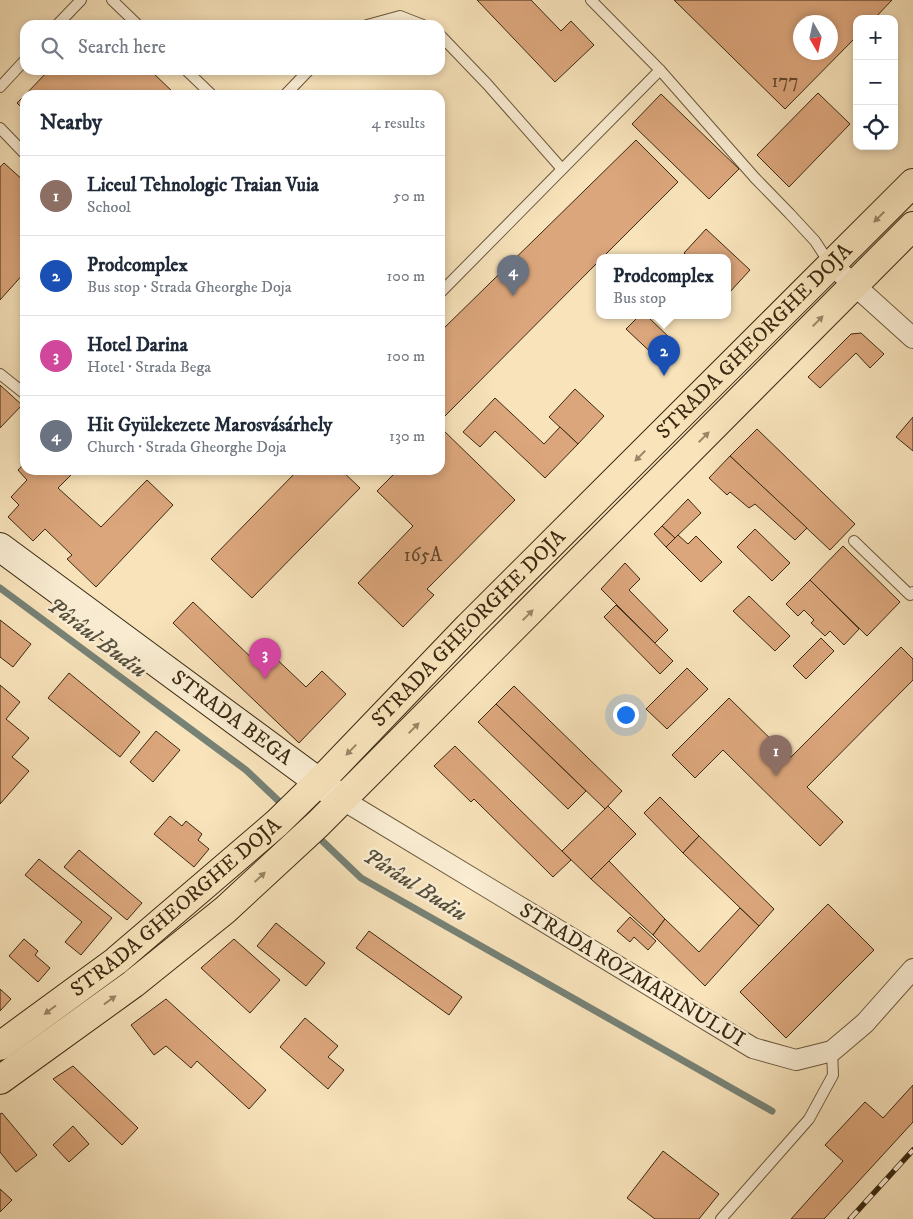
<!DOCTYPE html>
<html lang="en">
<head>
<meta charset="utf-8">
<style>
  :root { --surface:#fff; --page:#f6f6f7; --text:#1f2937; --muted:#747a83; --line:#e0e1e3; --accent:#8f2418 }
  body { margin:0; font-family:"IM FELL DW Pica",serif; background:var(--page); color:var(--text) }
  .controls { position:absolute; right:15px; top:15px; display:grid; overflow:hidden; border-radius:10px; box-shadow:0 2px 8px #0003 }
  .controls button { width:45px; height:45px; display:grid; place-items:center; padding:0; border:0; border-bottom:1px solid var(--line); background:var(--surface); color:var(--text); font:25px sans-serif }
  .compass { position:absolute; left:793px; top:15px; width:45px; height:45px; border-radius:50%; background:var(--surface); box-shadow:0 2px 8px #0003; rotate:171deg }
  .you { position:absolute; left:625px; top:714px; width:18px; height:18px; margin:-12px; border:4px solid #fff; border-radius:50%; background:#1a73e8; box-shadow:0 0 0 8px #1a73e833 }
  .badge { display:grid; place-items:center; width:32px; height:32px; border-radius:50%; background:var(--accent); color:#fff; font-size:16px; font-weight:700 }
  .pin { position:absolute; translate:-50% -41px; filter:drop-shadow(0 1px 2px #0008) }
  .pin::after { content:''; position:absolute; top:26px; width:18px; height:15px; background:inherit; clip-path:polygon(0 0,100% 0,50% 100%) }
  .popup { position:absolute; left:596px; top:254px; width:135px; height:65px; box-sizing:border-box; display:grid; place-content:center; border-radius:10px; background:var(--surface); filter:drop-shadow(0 1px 4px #0005); font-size:16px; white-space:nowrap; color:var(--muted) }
  .popup b { font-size:19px; color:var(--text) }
  .popup::after { content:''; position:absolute; left:50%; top:100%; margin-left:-10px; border:10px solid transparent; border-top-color:var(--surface) }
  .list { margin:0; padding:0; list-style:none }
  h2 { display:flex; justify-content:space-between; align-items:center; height:65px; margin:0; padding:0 20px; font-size:21px }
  h2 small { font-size:16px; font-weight:400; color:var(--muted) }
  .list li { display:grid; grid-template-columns:32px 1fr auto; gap:15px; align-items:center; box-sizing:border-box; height:80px; padding:0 20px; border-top:1px solid var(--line) }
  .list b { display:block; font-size:19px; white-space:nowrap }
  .list p { margin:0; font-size:16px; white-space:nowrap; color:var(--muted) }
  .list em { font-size:16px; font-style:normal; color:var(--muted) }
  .icon { flex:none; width:28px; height:28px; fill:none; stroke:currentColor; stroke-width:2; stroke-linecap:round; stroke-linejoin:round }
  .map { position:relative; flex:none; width:913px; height:1219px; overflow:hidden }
  .search { position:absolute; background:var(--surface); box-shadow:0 2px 8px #0003; left:20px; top:20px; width:425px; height:55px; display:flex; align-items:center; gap:12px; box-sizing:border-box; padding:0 18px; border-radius:15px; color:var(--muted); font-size:19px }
  .panel { position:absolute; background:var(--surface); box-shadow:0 2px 8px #0003; left:20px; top:90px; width:425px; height:385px; border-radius:15px }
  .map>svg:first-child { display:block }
</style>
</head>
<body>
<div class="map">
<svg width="913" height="1219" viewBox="0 0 913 1219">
  <rect width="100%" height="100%" fill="#f8e3bb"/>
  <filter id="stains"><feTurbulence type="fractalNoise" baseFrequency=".004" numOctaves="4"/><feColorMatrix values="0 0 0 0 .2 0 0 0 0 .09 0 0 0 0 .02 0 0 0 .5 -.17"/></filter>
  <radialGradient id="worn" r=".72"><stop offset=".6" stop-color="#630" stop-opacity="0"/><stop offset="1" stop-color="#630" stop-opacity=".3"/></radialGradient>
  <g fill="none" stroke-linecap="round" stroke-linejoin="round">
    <g stroke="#778276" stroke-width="7">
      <polyline points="0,588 246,770 285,807"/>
      <polyline points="315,834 361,878 772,1111"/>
    </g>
  </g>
  <g fill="#dca67c" stroke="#3a2911" fill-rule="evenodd">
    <polygon points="477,0 531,0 561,31 571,21 594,45 555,82"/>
    <path d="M674 0H892L874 19H857V36L785 109ZM800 22H830V52H800Z"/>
    <polygon points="49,70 150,70 176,95 25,95"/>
    <polygon points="818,93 850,124 789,187 757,155"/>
    <polygon points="661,94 739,169 709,199 632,124"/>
    <polygon points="25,95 25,111 17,103"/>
    <polygon points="636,140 678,182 603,257 600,257 600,260 440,421 440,332"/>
    <polygon points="4,163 25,182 25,272 0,300 0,167"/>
    <polygon points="706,229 750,270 728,294 728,257 689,257 684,253"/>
    <polygon points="640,315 646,315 675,343 659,360 626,329"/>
    <polygon points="861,333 884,354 870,368 856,353 820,388 808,377 851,334"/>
    <polygon points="0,385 22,405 0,428"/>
    <polygon points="575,389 604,416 578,444 549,417"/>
    <polygon points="495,398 544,444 560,427 578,444 545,478 495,431 480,447 463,432"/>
    <polygon points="913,417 913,451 896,437"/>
    <polygon points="440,427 515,500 427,589 434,595 403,627 358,583 413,526 377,491 398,470 440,470"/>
    <polygon points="757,429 855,524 830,550 730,456"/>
    <polygon points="730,456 807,528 795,540 755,504 749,508 730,492 727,495 709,478"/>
    <polygon points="25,463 25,470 76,470 58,488 101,527 147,480 173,505 96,587 67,559 72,555 45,529 33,541 8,517 19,505 11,497 27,480 18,470"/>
    <polygon points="298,470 341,470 360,488 252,598 211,559"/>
    <polygon points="688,499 701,513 675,538 662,526"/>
    <polygon points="662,526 675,538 666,547 654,534"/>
    <polygon points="755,529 790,563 772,581 737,547"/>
    <polygon points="678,535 688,544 696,536 722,562 701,582 666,547"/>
    <polygon points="843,546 900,602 867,636 810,580"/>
    <polygon points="625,563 640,579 629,590 668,630 655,643 601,589"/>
    <polygon points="810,580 859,629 844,645 830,631 825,636 811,623 814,620 804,610 798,616 786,604"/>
    <polygon points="749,596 790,636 775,651 733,611"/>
    <polygon points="193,602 256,662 267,650 306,687 322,671 346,694 299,743 173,623"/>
    <polygon points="616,605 673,661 660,674 604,617"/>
    <polygon points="0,620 31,644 13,667 0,657"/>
    <polygon points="821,638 834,651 806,679 793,666"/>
    <polygon points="901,647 913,659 913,680 807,787 843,822 820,846 723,750 695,778 672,755 729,698 790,758"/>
    <polygon points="687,668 708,689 667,729 646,709"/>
    <polygon points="69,673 140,732 120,757 48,698"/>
    <polygon points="0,685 20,702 6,719 29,738 12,757 29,771 0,804"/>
    <polygon points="514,686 622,791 605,809 496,704"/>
    <polygon points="496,704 586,791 568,809 478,722"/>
    <polygon points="156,731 180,750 153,782 130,762"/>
    <polygon points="455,746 571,860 553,877 474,799 471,802 434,766"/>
    <polygon points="660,797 699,836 683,853 644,813"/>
    <polygon points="608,806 636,834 591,879 562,851"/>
    <polygon points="170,816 182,826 186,821 202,834 198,840 209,849 194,867 154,834"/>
    <polygon points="699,836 774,909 759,926 683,853"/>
    <polygon points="79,850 142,903 127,920 64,867"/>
    <polygon points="39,859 112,918 81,955 65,942 82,922 25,875"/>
    <polygon points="609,861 665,919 653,935 591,879"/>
    <polygon points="828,904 874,950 786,1038 740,992"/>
    <polygon points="740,908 759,926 705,986 653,935 665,919 699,952"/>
    <polygon points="630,917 656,941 648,950 634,937 630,942 617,931"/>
    <polygon points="276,923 325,963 306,986 257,946"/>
    <polygon points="369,931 462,997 449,1015 356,948"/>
    <polygon points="24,939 38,951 35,955 50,968 38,982 9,956"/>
    <polygon points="234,939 280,980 250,1013 201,968"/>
    <polygon points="0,989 11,999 0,1011"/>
    <polygon points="166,999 266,1090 249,1109 197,1061 191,1068 166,1046 154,1055 131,1025"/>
    <polygon points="305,1018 338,1046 328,1057 344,1070 328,1089 280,1047"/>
    <polygon points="73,1066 138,1128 122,1145 53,1079"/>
    <polygon points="913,1085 913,1122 824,1219 791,1219 843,1161 825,1145 865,1102 883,1118"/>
    <polygon points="2,1113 37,1155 16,1172 0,1152 0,1114"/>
    <polygon points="73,1126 89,1144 69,1162 53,1145"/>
    <polygon points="663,1151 719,1194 699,1219 655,1219 627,1198"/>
    <polygon points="0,1189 12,1200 0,1212"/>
  </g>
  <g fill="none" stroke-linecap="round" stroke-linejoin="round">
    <defs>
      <g id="service">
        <polyline points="112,0 138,25"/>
        <polyline points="591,0 660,70 755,178 790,214 815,241 830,264"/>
        <polyline points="57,25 81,0"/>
        <polyline points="367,25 400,16 423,25"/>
        <polyline points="440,35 487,84 562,169"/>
        <polyline points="186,70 212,95"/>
        <polyline points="0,87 25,60"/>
        <polyline points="285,95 309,70"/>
        <polyline points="0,128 25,154"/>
        <polyline points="440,293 660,70"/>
        <polyline points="0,374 25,394"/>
        <polyline points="854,541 910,595 913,592"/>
        <polyline points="721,1219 809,1119 833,1075 832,1051"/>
      </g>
      <g id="minor">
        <polyline points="831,264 913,338"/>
        <polyline points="343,800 753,1048 796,1060 832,1051 865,1023 913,969"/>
      </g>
      <g id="secondary">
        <path id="s1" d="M0 547 343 800"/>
      </g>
      <g id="primary">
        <path id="s2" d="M0 1046 116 961 277 823 330 771 469 626 913 183"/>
        <polyline points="0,1080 133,984 225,910 318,824 913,226"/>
      </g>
    </defs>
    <use href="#service" stroke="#6a583c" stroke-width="12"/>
    <use href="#minor" stroke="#6a583c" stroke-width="22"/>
    <use href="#secondary" stroke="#3a2911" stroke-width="30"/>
    <use href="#primary" stroke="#3a2911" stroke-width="30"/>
    <use href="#service" stroke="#faedd3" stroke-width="10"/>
    <use href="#minor" stroke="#faedd3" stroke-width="20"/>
    <use href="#secondary" stroke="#faedd3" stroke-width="28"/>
    <use href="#primary" stroke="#f8e3bb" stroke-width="28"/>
    <defs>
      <polyline id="rail" points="850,1219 913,1150"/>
    </defs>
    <use href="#rail" stroke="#3a2911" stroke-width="5.5"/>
    <use href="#rail" stroke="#faedd3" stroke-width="4" stroke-dasharray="11" stroke-linecap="butt"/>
  </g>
  <defs><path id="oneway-solid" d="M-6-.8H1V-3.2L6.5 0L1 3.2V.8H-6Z" transform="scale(1.25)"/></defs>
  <g fill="#998666">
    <use href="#oneway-solid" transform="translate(879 217) rotate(135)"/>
    <use href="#oneway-solid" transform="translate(818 321) rotate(-45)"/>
    <use href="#oneway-solid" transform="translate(704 437) rotate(-45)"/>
    <use href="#oneway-solid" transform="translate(640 456) rotate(135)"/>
    <use href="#oneway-solid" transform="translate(528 615) rotate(-45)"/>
    <use href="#oneway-solid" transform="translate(414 728) rotate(-45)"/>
    <use href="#oneway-solid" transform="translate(351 750) rotate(134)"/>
    <use href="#oneway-solid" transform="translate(260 877) rotate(-43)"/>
    <use href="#oneway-solid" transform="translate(110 1000) rotate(-36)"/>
    <use href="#oneway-solid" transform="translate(50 1010) rotate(143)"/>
  </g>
  <g text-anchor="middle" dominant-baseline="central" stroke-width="5" stroke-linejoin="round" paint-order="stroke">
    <g font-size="19" fill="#62482c">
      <text x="785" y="81">177</text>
      <text x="423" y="555">165A</text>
    </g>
    <g font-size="21" fill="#3a2911" stroke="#faedd3">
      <text stroke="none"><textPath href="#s2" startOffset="1034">STRADA GHEORGHE DOJA</textPath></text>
      <text stroke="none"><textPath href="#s2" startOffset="629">STRADA GHEORGHE DOJA</textPath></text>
      <text stroke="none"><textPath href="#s1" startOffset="288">STRADA BEGA</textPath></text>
      <text stroke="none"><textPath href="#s2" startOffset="224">STRADA GHEORGHE DOJA</textPath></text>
      <text transform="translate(632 975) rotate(31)">STRADA ROZMARINULUI</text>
    </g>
    <g font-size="22" font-style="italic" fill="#544e3b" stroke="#faedd3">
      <text transform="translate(97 638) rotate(37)">Pârâul Budiu</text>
      <text transform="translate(415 885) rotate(32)">Pârâul Budiu</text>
    </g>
  </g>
  <rect width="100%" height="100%" filter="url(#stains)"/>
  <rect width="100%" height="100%" fill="url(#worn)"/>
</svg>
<div class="controls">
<button>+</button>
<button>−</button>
<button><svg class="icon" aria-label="locate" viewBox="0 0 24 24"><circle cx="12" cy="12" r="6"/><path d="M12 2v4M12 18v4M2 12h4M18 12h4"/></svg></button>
</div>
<svg class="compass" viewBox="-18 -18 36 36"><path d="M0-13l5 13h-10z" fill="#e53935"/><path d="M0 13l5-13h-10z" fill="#747a83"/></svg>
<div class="you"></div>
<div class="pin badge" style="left:776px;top:776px;background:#8d6e63">1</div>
<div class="pin badge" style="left:664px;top:376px;background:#1a4fb4">2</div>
<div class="popup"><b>Prodcomplex</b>Bus stop</div>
<div class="pin badge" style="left:265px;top:679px;background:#d1479c">3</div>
<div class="pin badge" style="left:513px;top:296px;background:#6b7280">4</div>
<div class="search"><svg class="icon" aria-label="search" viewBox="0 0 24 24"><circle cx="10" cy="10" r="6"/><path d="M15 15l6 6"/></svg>Search here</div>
<section class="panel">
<h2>Nearby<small>4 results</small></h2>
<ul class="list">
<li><span class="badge" style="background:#8d6e63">1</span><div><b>Liceul Tehnologic Traian Vuia</b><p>School</p></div><em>50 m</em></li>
<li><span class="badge" style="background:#1a4fb4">2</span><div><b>Prodcomplex</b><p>Bus stop · Strada Gheorghe Doja</p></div><em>100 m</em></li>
<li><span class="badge" style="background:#d1479c">3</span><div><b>Hotel Darina</b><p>Hotel · Strada Bega</p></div><em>100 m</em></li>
<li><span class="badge" style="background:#6b7280">4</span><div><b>Hit Gyülekezete Marosvásárhely</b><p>Church · Strada Gheorghe Doja</p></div><em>130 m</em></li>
</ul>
</section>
</div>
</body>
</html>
